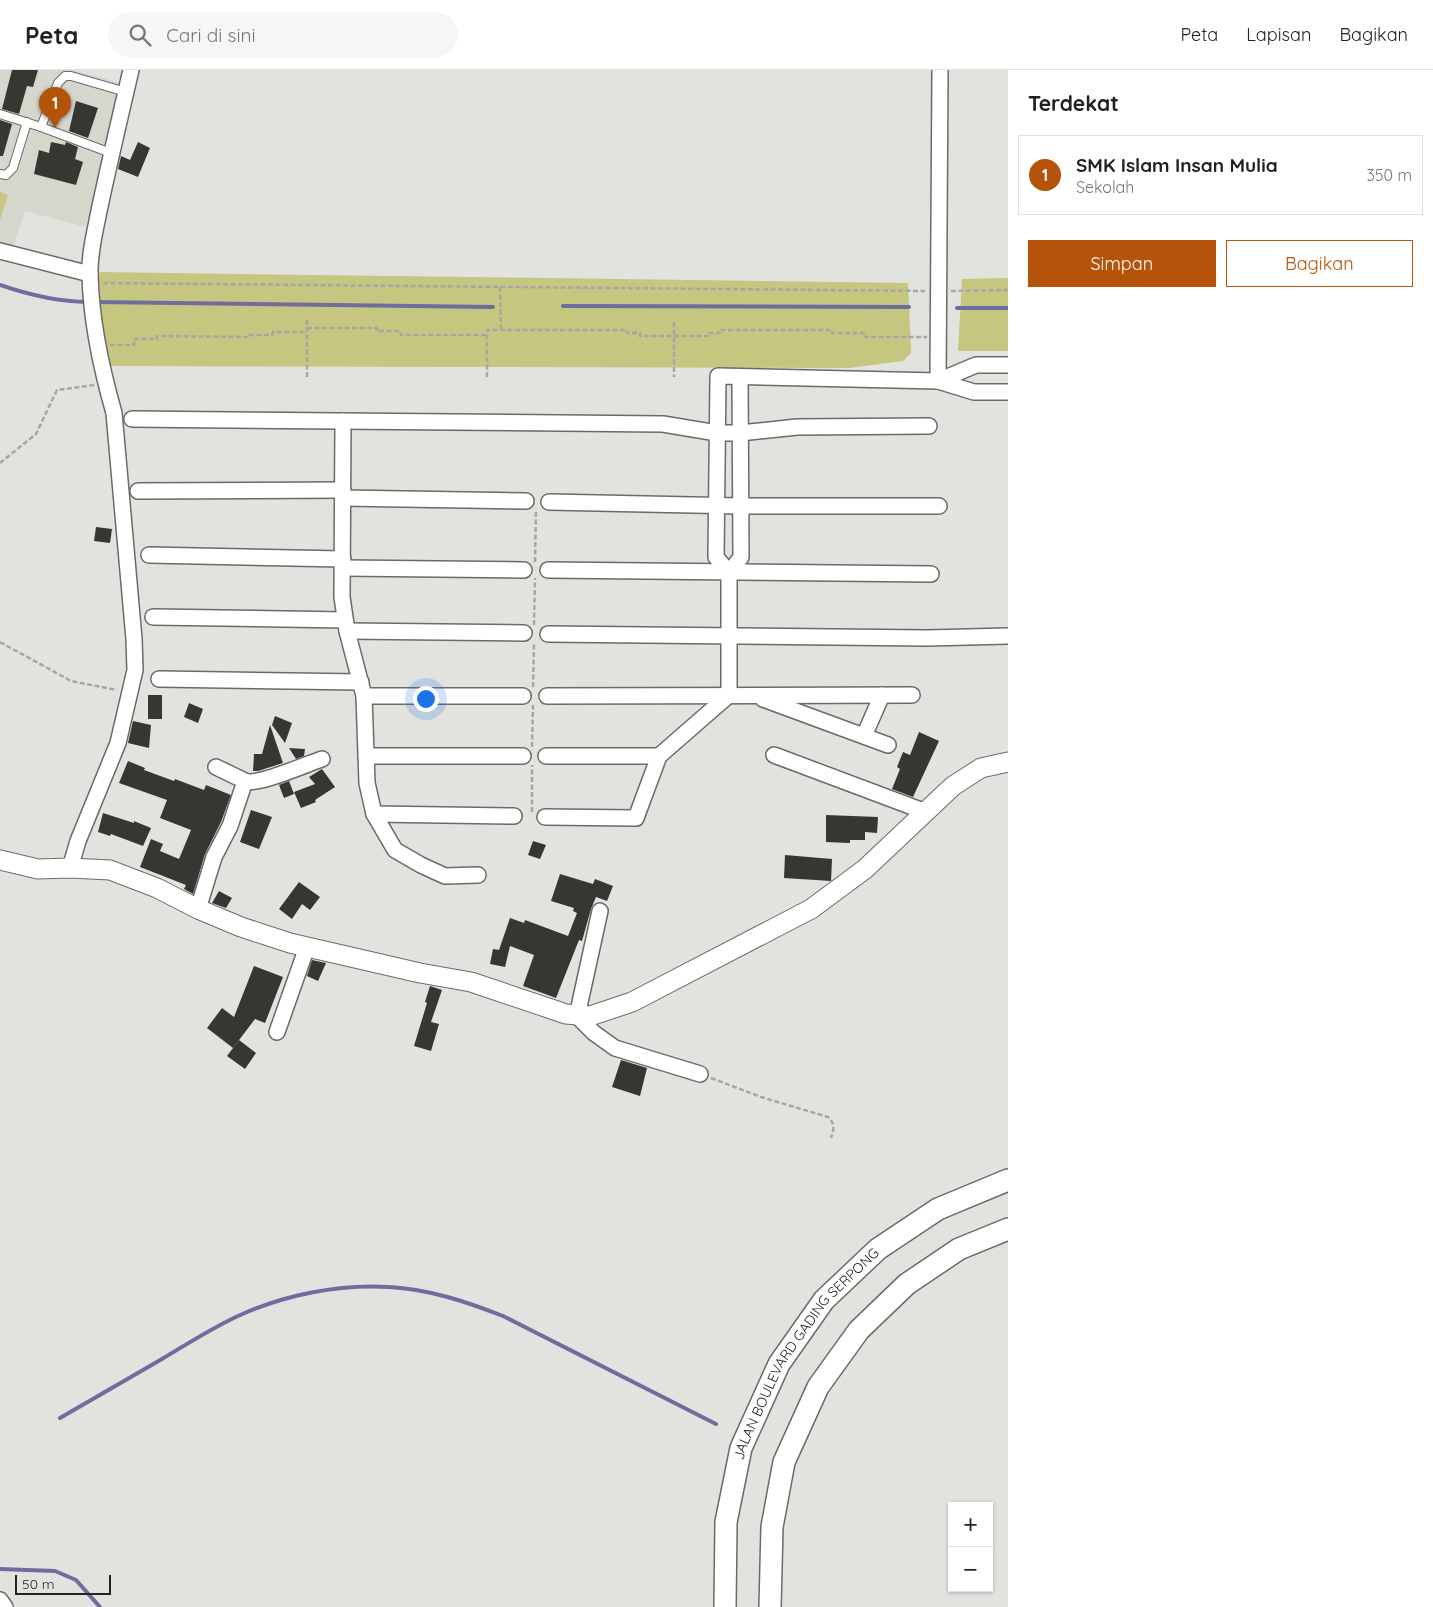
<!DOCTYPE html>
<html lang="id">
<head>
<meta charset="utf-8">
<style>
  :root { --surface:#fff; --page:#f6f6f6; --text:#202124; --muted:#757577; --line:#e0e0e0; --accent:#b45309 }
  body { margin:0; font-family:Quicksand,sans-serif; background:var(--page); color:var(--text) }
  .controls { position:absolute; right:15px; bottom:15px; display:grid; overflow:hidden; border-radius:0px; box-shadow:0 1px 4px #0004 }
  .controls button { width:45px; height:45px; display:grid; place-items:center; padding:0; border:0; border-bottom:1px solid var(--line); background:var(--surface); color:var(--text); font:25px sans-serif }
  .scale { position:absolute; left:15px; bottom:12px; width:96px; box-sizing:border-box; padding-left:5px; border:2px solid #242423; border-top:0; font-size:14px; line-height:18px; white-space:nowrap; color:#242423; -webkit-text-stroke:4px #e2e2df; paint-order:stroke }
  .you { position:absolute; left:425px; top:628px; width:18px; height:18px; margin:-12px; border:4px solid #fff; border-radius:50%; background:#1a73e8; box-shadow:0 0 0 8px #1a73e833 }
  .badge { display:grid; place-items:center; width:32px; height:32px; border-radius:50%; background:var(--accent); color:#fff; font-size:16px; font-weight:700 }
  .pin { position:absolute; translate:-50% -41px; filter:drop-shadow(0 1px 2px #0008) }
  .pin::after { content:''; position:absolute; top:26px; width:18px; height:15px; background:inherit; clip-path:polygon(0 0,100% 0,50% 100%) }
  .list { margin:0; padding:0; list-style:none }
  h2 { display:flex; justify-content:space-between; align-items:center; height:65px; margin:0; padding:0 20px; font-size:21px }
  h2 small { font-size:16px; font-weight:400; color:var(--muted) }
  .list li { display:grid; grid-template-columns:32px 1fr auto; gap:15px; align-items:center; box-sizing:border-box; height:80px; margin:0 10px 10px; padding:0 10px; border:1px solid var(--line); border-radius:0px }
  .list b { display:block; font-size:19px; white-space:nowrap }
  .list p { margin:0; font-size:16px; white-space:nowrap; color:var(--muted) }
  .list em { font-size:16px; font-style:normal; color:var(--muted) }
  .actions { display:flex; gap:10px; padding:15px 20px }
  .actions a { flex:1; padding:11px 0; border:1px solid var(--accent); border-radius:0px; text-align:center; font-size:18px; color:var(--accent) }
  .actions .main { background:var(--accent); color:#fff }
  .icon { flex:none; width:28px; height:28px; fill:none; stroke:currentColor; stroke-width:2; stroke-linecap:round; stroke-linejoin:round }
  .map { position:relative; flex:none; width:1008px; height:1537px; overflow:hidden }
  header { display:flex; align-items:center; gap:30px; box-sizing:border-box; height:70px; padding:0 25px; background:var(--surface); border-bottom:1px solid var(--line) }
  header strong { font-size:24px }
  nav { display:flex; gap:28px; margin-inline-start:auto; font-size:18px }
  .search { width:350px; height:45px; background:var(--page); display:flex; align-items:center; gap:12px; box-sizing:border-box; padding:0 18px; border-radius:28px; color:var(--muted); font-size:19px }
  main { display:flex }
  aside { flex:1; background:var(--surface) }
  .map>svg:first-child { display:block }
</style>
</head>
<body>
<header>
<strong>Peta</strong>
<div class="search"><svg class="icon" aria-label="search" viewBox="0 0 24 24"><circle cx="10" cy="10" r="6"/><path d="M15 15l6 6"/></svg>Cari di sini</div>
<nav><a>Peta</a><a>Lapisan</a><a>Bagikan</a></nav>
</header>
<main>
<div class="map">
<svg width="1008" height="1537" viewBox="0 0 1008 1537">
  <rect width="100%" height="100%" fill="#e2e2df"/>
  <polygon fill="#d6d7cc" points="0,0 71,0 122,13 99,103 89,158 25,141 13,177 0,172"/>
  <g fill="#c5c67f">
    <polygon points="0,122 8,125 0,150"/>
    <polygon points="97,202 908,213 911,283 903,291 849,298 110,296 96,215"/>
    <polygon points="1008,208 1008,281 958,281 962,209"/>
  </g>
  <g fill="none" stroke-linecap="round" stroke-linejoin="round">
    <g stroke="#726b9e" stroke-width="4">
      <path d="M0 215C29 225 58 232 88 232"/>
      <polyline points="95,232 493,237"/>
      <polyline points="563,236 909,237"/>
      <polyline points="957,238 1008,238"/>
      <path d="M60 1348C94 1328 128 1309 162 1289 187 1274 212 1258 238 1246 284 1225 338 1214 389 1217 429 1219 467 1232 503 1246L716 1354"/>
      <polyline points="0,1499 55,1501 76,1510 100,1537"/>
    </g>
  </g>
  <g fill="#363633">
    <polygon points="12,0 38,0 33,17 27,16 19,44 2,39"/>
    <polygon points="76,31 98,38 88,68 69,61"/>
    <polygon points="0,50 12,54 3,86 0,86"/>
    <polygon points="51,72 65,75 66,72 78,77 75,89 83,92 76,115 34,104 39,80 49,83"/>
    <polygon points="138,72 150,78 138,107 118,99 121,86 130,90"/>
    <polygon points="96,457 112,459 110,473 94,471"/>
    <rect x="148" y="625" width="14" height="24"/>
    <polygon points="189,633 203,639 198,653 184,647"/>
    <polygon points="275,646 292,653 285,673 272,655"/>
    <polygon points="133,651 151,655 149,678 128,673"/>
    <polygon points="270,655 283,693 258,701 253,701 254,684 262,684"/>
    <polygon points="919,662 939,671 913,727 892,719 900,699 897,697 903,682 910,685"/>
    <polygon points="289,678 305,679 304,686 296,689"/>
    <polygon points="128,691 145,698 144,700 174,711 175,709 204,720 206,715 231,725 221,752 205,784 193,824 184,819 186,815 140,797 151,769 163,774 160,781 179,789 191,760 160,748 167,730 119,713"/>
    <polygon points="322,699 335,717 315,730 316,732 301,738 294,722 315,714 309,707"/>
    <polygon points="289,711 294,724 284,728 279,715"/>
    <polygon points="251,740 272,747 259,779 240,772"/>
    <polygon points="103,743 134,753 134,751 151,758 143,776 111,764 110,766 98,762"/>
    <polygon points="826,745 878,747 877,763 865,762 865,770 850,770 850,773 826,772"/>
    <polygon points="533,771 546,775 540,789 528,785"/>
    <polygon points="785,785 832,789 831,811 784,808"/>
    <polygon points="560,804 593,814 595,809 613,816 607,831 596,827 591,839 582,871 579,870 556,928 523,916 534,885 510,876 505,897 490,894 493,879 499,880 510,848 524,853 525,850 568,866 577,843 573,841 574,838 551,831"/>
    <polygon points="299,812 320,827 310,840 302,834 292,849 279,839"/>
    <polygon points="219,821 232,828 226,838 212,833"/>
    <polygon points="312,890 326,893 318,911 307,906"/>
    <polygon points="254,896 283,907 265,953 255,949 233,978 207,958 222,938 234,947"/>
    <polygon points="430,916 442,920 431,952 439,954 431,981 414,976 427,933 425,932"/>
    <polygon points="239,970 256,983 245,999 227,986"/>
    <polygon points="621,990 647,998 640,1026 612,1017"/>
  </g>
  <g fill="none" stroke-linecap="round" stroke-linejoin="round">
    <defs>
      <g id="service">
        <polyline points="0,44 41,57 111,83"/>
        <polyline points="41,57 58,13 65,6 71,6 126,22"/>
        <polyline points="0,104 6,105 13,98 27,52"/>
      </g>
      <g id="minor">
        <polyline points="0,181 90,204"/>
        <polyline points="938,311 940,0"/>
        <polyline points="938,311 976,295 1008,295"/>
        <polyline points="132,349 663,354 717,363 740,363 797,357 929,356"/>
        <polyline points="343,351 342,527 347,561 364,626 367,713 374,744 395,780 421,795 445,806 478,805"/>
        <polyline points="138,421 343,420"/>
        <polyline points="343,428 526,431"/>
        <polyline points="549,432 741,436 939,436"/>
        <polyline points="149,485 343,489"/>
        <polyline points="343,498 524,500"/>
        <polyline points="548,500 931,504"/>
        <polyline points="729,503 716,487 718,306 938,311 974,322 1008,322"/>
        <polyline points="153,547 345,550"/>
        <polyline points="347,561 524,563"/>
        <polyline points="548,564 927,568 1008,566"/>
        <polyline points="159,609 361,612"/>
        <polyline points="364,626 523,626"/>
        <polyline points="547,626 912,625"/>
        <polyline points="763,629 888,675"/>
        <polyline points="864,666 882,625"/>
        <polyline points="774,685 926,742"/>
        <polyline points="366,686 523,686"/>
        <polyline points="546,686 659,686"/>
        <path d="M245 711C257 716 307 694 322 689"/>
        <polyline points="374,744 514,746"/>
        <polyline points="545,747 636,748 659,686 729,625 729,503 741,487 740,307"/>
        <path d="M70 798 78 771 118 673 135 600 134 569 114 343C102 301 91 249 90 205 89 184 95 162 99 141 109 94 120 47 131 0"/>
        <polyline points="198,839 214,787 230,756 245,711 216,697"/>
        <polyline points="600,841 577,946 594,963 615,978 700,1004"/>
        <polyline points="277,962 307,877"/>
        <polyline points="0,1530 5,1537"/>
      </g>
      <polyline id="tertiary" points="0,790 38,799 70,798 110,800 157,818 198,839 241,857 290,873 420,903 471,912 566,944 590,946 632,932 811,839 865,799 953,716 981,698 1008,692"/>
      <g id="secondary">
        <path id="s1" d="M725 1537 726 1452 741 1378 779 1294 824 1230 878 1179 938 1139 1008 1110"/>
        <polyline points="770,1537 772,1457 784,1392 818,1317 859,1260 907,1214 959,1179 1008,1159"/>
      </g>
    </defs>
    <use href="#service" stroke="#6a6a68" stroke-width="10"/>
    <use href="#minor" stroke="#6a6a68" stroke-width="18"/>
    <use href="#tertiary" stroke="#6a6a68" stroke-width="21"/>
    <use href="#secondary" stroke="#6a6a68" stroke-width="24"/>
    <g stroke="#a6a6a3" stroke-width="2.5" stroke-dasharray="5 2.5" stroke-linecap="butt">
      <polyline points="103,213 925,221"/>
      <polyline points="500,217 501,260"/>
      <polyline points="951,221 1008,220"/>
      <polyline points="674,252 674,307"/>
      <polyline points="307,258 377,258 377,261 400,261 401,265 487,265"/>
      <polyline points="110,275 134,275 134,269 157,269 157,266 249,267 249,265 272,265 273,262 307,262"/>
      <polyline points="307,307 307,250"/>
      <polyline points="487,307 487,260 627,260 627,263 640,263 640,266 709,266 709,263 720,263 720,260 832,260 832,263 865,263 865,267 927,267"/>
      <polyline points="0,393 36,364 57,320 94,315"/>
      <polyline points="535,492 536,440"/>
      <polyline points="534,555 535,508"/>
      <polyline points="0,572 71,611 117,620"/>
      <polyline points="533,617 534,573"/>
      <polyline points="532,677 533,635"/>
      <polyline points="532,742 532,695"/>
      <path d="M711 1008 761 1027 828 1047C835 1053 834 1060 831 1068"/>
    </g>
    <use href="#service" stroke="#fff" stroke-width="8"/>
    <use href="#minor" stroke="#fff" stroke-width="15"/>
    <use href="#tertiary" stroke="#fff" stroke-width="19"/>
    <use href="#secondary" stroke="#fff" stroke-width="21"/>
  </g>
  <g text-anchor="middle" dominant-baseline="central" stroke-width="5" stroke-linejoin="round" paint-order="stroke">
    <g font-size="14" fill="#242423" stroke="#e2e2df">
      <text stroke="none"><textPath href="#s1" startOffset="276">JALAN BOULEVARD GADING SERPONG</textPath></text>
    </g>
  </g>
</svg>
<div class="controls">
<button>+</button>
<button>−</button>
</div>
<div class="scale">50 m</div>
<div class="you"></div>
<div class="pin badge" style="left:55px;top:58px">1</div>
</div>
<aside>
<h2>Terdekat<small></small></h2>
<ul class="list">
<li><span class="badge">1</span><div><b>SMK Islam Insan Mulia</b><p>Sekolah</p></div><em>350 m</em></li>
</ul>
<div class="actions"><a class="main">Simpan</a><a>Bagikan</a></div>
</aside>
</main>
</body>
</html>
